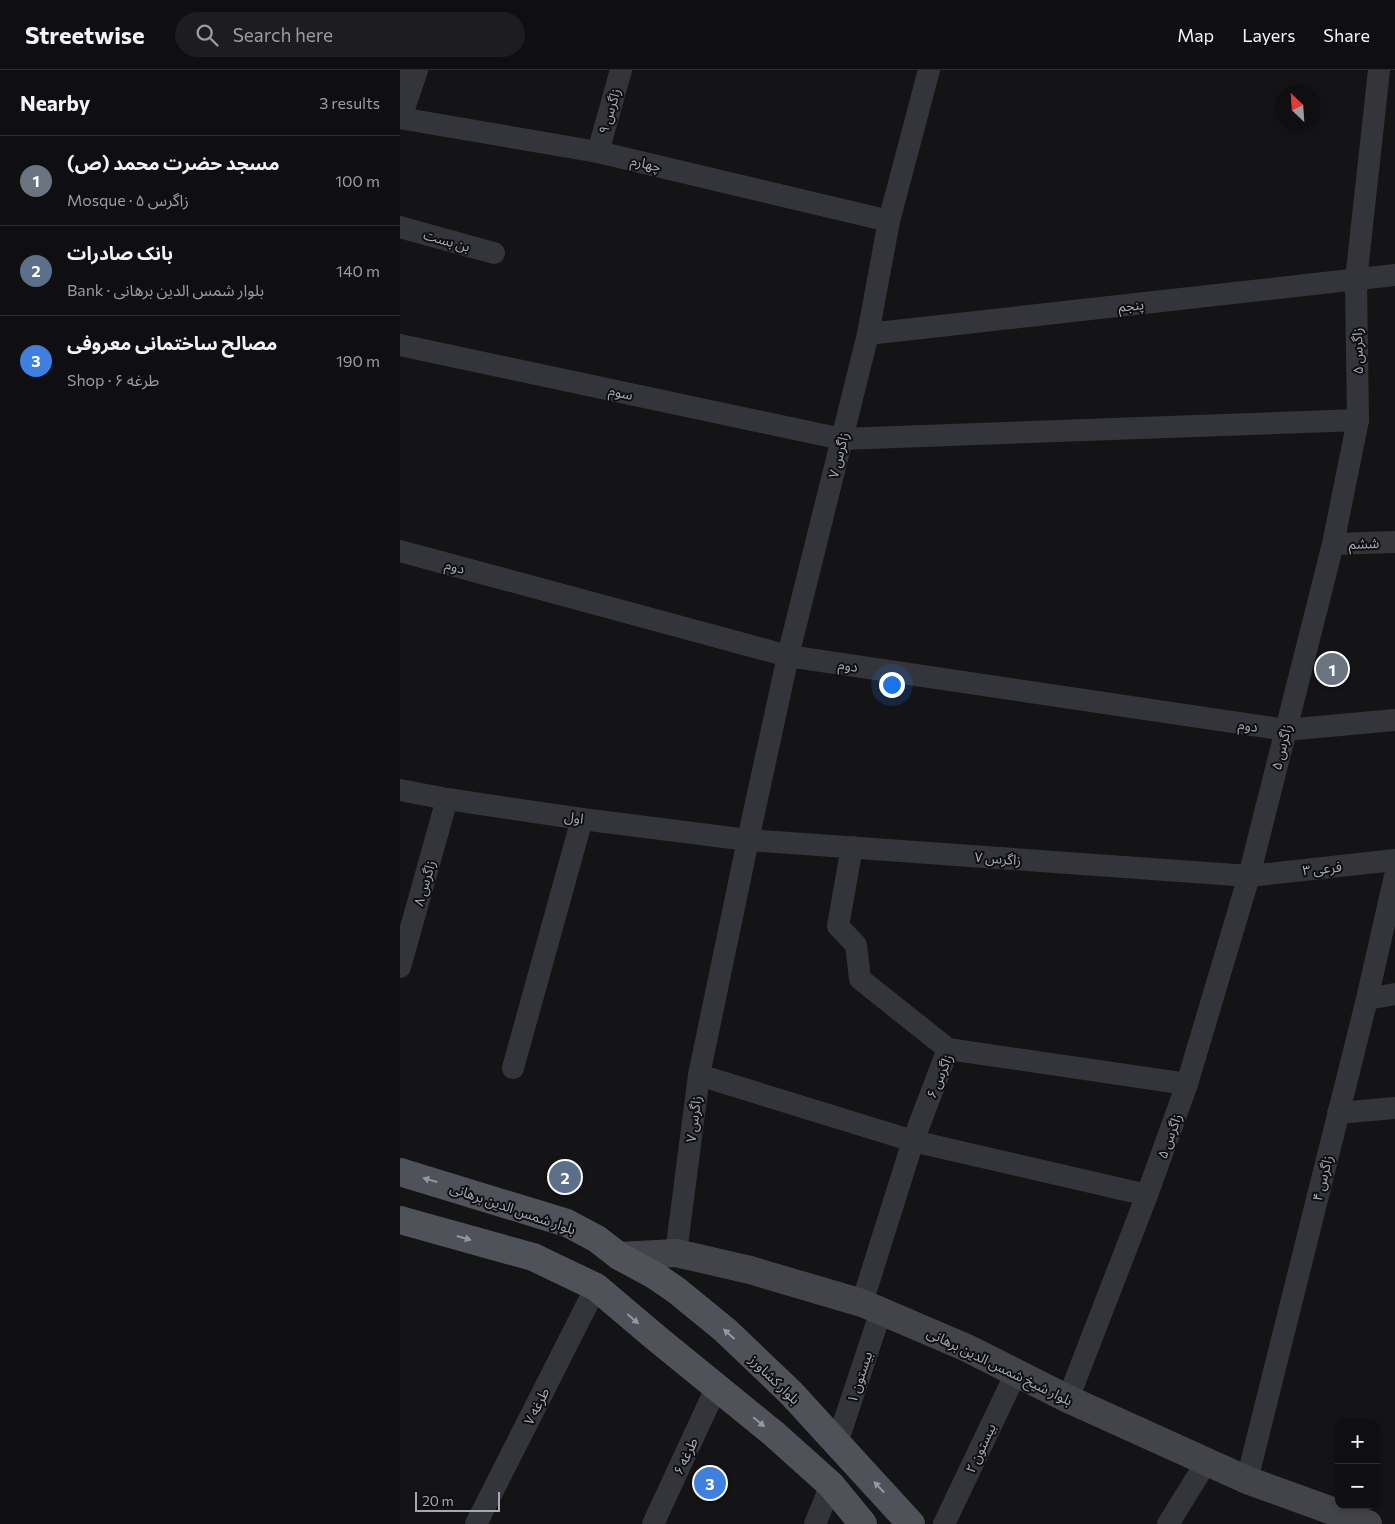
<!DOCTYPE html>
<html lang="en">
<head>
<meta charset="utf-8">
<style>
  :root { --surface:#0f0e10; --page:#1d1c1e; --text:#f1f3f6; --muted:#9b9c9f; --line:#2f2e30; --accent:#f7bb2a }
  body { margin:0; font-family:Commissioner,"Noto Sans Arabic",sans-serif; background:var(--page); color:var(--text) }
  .controls { position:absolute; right:15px; bottom:15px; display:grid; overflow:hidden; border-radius:10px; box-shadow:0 2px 8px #0003 }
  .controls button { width:45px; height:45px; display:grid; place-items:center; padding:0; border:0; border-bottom:1px solid var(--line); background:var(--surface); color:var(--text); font:25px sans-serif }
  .compass { position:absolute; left:875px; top:15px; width:45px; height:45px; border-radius:50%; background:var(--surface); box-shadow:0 2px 8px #0003; rotate:335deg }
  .scale { position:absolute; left:15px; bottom:12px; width:85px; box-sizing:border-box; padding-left:5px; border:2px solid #a5a9b6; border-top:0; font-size:14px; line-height:18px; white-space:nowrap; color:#a5a9b6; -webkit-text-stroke:4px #0f0e10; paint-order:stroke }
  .you { position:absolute; left:491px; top:614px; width:18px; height:18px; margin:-12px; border:4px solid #fff; border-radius:50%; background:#1a73e8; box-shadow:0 0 0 8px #1a73e833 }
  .badge { display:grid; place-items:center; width:32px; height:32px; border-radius:50%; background:var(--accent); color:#fff; font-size:16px; font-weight:700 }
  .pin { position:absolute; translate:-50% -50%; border:2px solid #fff; box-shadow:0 1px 5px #0006 }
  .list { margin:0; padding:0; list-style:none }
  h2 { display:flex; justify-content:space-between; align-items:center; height:65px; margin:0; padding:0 20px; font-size:21px }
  h2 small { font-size:16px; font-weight:400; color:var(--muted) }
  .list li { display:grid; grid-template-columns:32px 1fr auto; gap:15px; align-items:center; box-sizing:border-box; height:90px; padding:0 20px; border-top:1px solid var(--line) }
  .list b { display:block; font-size:19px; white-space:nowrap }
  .list p { margin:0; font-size:16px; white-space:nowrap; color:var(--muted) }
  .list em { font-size:16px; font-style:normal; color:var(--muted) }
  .icon { flex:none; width:28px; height:28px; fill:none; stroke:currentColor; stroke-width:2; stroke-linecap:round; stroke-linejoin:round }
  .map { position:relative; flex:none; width:995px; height:1454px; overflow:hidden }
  header { display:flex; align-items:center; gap:30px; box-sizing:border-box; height:70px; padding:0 25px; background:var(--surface); border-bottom:1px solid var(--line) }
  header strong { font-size:24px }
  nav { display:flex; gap:28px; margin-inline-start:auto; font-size:18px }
  .search { width:350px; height:45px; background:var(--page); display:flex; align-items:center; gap:12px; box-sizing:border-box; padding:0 18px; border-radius:28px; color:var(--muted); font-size:19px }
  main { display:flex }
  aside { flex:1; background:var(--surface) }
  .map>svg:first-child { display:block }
</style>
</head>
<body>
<header>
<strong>Streetwise</strong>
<div class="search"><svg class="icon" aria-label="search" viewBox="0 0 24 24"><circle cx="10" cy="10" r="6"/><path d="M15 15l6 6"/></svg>Search here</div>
<nav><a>Map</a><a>Layers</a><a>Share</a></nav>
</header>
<main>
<aside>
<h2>Nearby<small>3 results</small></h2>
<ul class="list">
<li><span class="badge" style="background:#6b7280">1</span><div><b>مسجد حضرت محمد (ص)</b><p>Mosque · زاگرس ۵</p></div><em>100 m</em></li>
<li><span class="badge" style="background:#5c6f8a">2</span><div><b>بانک صادرات</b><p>Bank · بلوار شمس الدین برهانی</p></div><em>140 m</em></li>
<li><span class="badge" style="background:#3f7fe0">3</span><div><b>مصالح ساختمانی معروفی</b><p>Shop · طرغه ۶</p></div><em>190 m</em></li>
</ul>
</aside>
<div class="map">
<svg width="995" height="1454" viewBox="0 0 995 1454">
  <rect width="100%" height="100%" fill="#141315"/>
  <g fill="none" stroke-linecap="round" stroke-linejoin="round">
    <g stroke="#34353a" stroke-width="22">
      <polyline points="0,48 198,82 489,151"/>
      <polyline points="198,82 221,0"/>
      <polyline points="0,157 94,183"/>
      <polyline points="468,264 995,205"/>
      <polyline points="0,275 442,369 958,350"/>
      <polyline points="933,474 995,472"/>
      <polyline points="0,481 388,586 886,660 995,650"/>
      <polyline points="0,720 47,729 182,749 348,770 849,806 995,790"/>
      <polyline points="452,777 438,856 456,875 460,909 548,979"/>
      <polyline points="0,897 47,729"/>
      <polyline points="967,929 995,924"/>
      <polyline points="113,998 182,749"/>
      <polyline points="299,1005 513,1071 747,1125"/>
      <polyline points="938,1043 995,1038"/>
      <polyline points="276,1183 299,1005 348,770 388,586 468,264 489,151 529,0"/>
      <polyline points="462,1233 513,1071 548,979 787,1014"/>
      <polyline points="668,1329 747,1125 787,1014 849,806 933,474 958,350 956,210 979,0"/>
      <polyline points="437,1373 481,1241"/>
      <polyline points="847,1410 967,929 995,806"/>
      <polyline points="76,1454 196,1217"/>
      <polyline points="253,1454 316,1318"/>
      <polyline points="415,1454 431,1415"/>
      <polyline points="544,1454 616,1303"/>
      <polyline points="768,1454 807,1391"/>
    </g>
    <polyline stroke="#34353a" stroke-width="28" points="0,41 14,0"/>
    <polyline stroke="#42444a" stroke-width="28" points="219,1186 276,1183 350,1200 462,1233 567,1278 668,1329 847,1410 968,1454"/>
    <g stroke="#505259" stroke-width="28">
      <polyline points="0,1102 167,1153 197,1169 219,1186 254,1205 276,1220 325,1260 391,1323 511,1454"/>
      <polyline points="0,1150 133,1187 196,1217 255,1267 373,1363 431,1415 463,1454"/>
    </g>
  </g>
  <defs><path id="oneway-solid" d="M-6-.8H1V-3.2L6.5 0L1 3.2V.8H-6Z" transform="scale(1.25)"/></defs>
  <g fill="#9498a3">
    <use href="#oneway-solid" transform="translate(30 1110) rotate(-164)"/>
    <use href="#oneway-solid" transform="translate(64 1168) rotate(16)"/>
    <use href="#oneway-solid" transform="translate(233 1249) rotate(41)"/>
    <use href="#oneway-solid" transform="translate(329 1264) rotate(-138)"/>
    <use href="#oneway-solid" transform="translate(359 1352) rotate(39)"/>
    <use href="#oneway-solid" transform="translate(479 1417) rotate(-133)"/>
  </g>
  <g text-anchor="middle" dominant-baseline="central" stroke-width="4" stroke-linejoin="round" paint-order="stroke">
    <g font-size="14" fill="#a5a9b6" stroke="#0f0e10">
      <text transform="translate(209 41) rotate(-74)">زاگرس ۹</text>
      <text transform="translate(246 93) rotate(13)">چهارم</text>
      <text transform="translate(47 170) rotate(16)">بن بست</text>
      <text transform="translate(731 235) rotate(-6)">پنجم</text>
      <text transform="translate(957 281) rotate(-91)">زاگرس ۵</text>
      <text transform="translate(221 322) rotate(12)">سوم</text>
      <text transform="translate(438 385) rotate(-76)">زاگرس ۷</text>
      <text transform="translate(964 473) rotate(-2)">ششم</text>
      <text transform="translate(55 496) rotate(15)">دوم</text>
      <text transform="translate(448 595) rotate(8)">دوم</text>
      <text transform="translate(848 655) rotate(8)">دوم</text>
      <text transform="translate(881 677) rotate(-76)">زاگرس ۵</text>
      <text transform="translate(174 747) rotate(8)">اول</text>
      <text transform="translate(598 788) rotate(4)">زاگرس ۷</text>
      <text transform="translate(922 798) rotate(-6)">فرعی ۳</text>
      <text transform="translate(24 813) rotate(-74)">زاگرس ۸</text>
      <text transform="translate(539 1006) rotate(-67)">زاگرس ۶</text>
      <text transform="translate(293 1049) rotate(-83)">زاگرس ۷</text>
      <text transform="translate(769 1066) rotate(-70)">زاگرس ۵</text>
      <text transform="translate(922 1108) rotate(-76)">۴ زاگرس</text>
      <text transform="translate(113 1138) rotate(19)">بلوار شمس الدین برهانی</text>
      <text transform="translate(600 1296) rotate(26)">بلوار شیخ شمس الدین برهانی</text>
      <text transform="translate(459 1307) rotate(-72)">بیستون ۱</text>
      <text transform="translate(375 1309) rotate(44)">بلوار کشاورز</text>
      <text transform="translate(136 1336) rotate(-63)">طرغه ۷</text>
      <text transform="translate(580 1378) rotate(-65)">بیستون ۲</text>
      <text transform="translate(285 1386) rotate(-65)">طرغه ۶</text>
    </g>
  </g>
</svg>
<div class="controls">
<button>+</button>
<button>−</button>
</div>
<svg class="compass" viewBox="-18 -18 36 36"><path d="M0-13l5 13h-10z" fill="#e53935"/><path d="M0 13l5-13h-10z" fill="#9b9c9f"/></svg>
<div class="scale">20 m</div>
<div class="you"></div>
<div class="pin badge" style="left:932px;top:599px;background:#6b7280">1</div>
<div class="pin badge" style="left:165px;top:1107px;background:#5c6f8a">2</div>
<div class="pin badge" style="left:310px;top:1413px;background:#3f7fe0">3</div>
</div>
</main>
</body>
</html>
